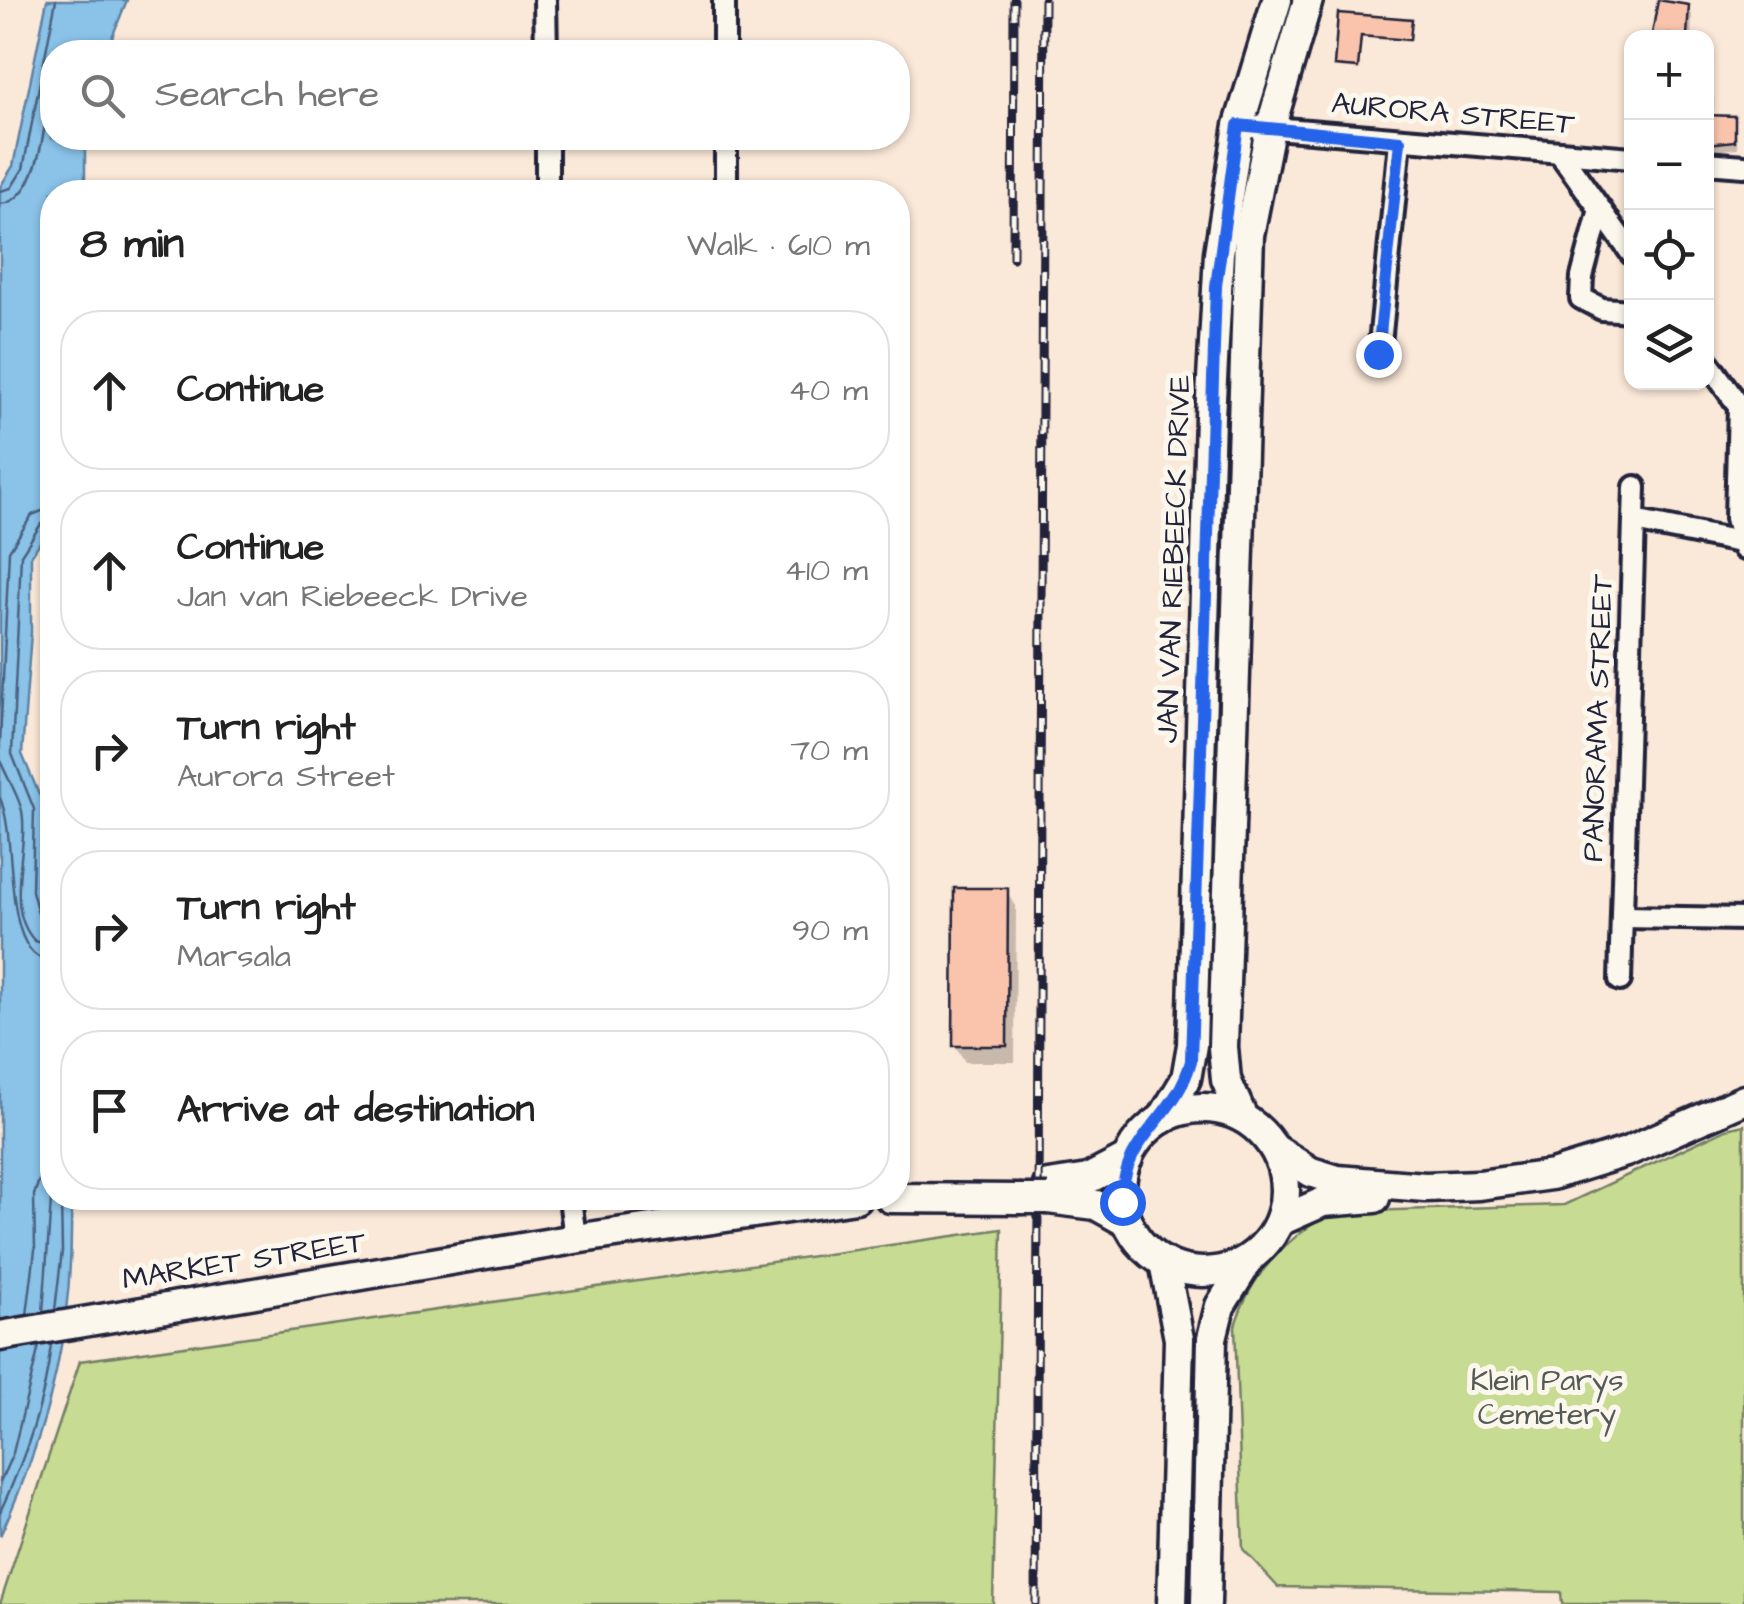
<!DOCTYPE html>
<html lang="en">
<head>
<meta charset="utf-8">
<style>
  :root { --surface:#fff; --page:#f2f2f2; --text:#222; --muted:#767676; --line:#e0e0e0 }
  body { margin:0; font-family:"Architects Daughter",sans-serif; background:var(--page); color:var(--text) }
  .controls { position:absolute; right:30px; top:30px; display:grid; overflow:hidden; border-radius:20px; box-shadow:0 2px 8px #0004 }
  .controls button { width:90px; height:90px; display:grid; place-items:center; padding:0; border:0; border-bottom:2px solid var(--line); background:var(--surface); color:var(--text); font:50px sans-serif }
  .stop { position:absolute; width:30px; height:30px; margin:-22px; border:8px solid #2563eb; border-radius:50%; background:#fff }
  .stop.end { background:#2563eb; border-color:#fff; box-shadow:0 2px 10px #0008 }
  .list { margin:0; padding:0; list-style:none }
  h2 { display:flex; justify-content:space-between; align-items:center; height:130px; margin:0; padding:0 40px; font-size:42px }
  h2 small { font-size:32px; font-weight:400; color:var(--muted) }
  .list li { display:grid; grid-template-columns:65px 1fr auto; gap:30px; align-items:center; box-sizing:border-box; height:160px; margin:0 20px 20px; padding:0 20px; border:2px solid var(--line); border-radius:40px }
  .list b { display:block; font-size:38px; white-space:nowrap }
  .list p { margin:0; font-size:32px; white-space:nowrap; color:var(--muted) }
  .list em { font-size:32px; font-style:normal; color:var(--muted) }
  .icon { flex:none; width:55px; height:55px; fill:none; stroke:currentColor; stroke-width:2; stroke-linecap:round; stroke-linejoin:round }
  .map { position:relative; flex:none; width:1744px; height:1604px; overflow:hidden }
  .search { position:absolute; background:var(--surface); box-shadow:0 2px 8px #0004; left:40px; top:40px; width:870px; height:110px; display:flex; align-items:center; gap:25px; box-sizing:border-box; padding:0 35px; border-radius:40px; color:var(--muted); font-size:38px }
  .panel { position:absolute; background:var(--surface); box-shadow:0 2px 8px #0004; left:40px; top:180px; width:870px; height:1030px; border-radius:40px }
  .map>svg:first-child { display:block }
</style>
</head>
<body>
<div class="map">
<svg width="1744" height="1604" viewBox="0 0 1744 1604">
  <rect width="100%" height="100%" fill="#fae8d8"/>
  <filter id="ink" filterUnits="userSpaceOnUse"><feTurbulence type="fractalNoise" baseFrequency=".01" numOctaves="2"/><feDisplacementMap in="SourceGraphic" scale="20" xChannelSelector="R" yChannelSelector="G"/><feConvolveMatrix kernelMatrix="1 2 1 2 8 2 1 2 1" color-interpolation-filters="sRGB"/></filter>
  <g filter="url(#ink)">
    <g fill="#c7dc92" stroke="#747f66" stroke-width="2.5">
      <path d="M1744 1125V1604H1562L1561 1592 1278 1587 1243 1549 1235 1326C1250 1275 1287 1237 1332 1212L1564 1205 1726 1129Z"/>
      <polygon points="1002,1229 993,1604 0,1604 80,1361"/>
    </g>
    <path fill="#8ac2e8" stroke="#6082a3" stroke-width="2.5" d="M47 0H127L106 52H52V138H85V192H52V524L31 556V633L22 754 44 806 42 890 52 950V1198H71C74 1324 52 1422 0 1536V187L13 166Z"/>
    <g fill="#0003">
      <polygon points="1660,1 1688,7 1692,15 1691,38 1657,38"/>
      <polygon points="1341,15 1410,21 1410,42 1362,38 1359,70 1338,68"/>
      <polygon points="1706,90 1714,97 1714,109 1706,109"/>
      <polygon points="1706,118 1734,118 1738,148 1714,151 1706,147"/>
      <polygon points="1006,890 1016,907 1015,1062 965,1062 955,1045"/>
    </g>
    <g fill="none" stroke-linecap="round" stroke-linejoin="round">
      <g stroke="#4c6280" stroke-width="2.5">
        <polyline points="0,191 11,188 23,169 56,0"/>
        <path d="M0 204C43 201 46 109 52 75"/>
        <polyline points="52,520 41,524 21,555 12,754 34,809 32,891 43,932 52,934"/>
        <polyline points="0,742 9,551 32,515 52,507"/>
        <path d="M0 760C6 776 18 794 22 811 29 851 3 908 35 941L52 946"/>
        <path d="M0 798C19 841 0 959 52 961"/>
        <polyline points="55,1310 62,1251 61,1198"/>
        <polyline points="43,1312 52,1187"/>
        <polyline points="27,1315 35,1250 34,1195 39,1180 52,1166"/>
        <polyline points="0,1482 13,1453 39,1346"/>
        <path d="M0 1512C25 1458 45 1403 51 1344"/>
      </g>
    </g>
    <g fill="#f9c4ab" stroke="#22223b" stroke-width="2.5">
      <polygon points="1658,0 1689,5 1687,36 1652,34"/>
      <polygon points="1338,13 1412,19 1410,40 1361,36 1358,68 1334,66"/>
      <polygon points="1706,115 1735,116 1735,141 1707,144"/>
      <polygon points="954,888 1008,888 1007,1046 953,1046"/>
    </g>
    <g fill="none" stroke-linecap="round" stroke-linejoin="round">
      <defs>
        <g id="street">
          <polyline points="545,0 546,52"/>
          <polyline points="724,0 724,52"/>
          <polyline points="1239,125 1632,158"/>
          <polyline points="547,138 547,192"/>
          <polyline points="726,138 726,192"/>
          <polyline points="1560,153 1632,254"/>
          <polyline points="1706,163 1744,166"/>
          <polyline points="1600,209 1582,277 1581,298 1602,309 1632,311"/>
          <polyline points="1379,354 1400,141"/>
          <polyline points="1706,360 1739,406 1736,518 1744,549"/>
          <polyline points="1634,521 1740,542"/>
          <polyline points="1622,917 1744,919"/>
          <polyline points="1620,980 1635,487"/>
          <polyline points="570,1198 575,1239"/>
        </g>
        <g id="secondary">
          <circle cx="1203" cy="1190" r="82"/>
          <polyline points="1243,1118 1226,1080 1223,1047 1249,235 1270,129 1308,0"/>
          <polyline points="1162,1119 1186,1079 1192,1045 1210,416 1219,253 1239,125 1277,0"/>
          <polyline points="1275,1149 1311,1172 1337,1180 1425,1187 1479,1185 1552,1175 1626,1152 1744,1100"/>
          <polyline points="1048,1185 1088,1179 1128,1158"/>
          <polyline points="890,1198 1019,1199"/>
          <polyline points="1048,1199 1096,1205 1128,1223"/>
          <polyline points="1280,1221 1323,1202 1375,1198"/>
          <polyline points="1164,1262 1179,1339 1172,1604"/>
          <polyline points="0,1336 575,1239 856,1198"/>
          <polyline points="1206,1604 1212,1338 1220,1306 1250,1258"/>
        </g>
      </defs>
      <use href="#street" stroke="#22223b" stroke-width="28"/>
      <use href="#secondary" stroke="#22223b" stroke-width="35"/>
      <use href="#street" stroke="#fbf7ec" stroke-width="20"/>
      <use href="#secondary" stroke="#fbf7ec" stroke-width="28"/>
      <defs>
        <g id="rail">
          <polyline points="1013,258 1014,0"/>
          <polyline points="1036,1604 1044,0"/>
        </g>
      </defs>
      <use href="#rail" stroke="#22223b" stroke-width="9"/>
      <use href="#rail" stroke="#fbf7ec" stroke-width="5" stroke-dasharray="15" stroke-linecap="butt"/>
      <defs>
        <polyline id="secondary-bridge" points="1019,1199 1048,1199"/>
      </defs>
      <use href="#secondary-bridge" stroke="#22223b" stroke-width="35" stroke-linecap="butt"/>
      <use href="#secondary-bridge" stroke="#fbf7ec" stroke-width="28"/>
    </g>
  </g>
  <g fill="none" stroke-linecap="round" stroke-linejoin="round" filter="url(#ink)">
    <path stroke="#2563eb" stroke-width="12" d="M1122 1202C1122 1135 1175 1121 1191 1061L1216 286 1238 125 1400 141 1378 354"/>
  </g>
  <g text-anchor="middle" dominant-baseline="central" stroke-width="10" stroke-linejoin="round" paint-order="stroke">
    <g font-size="30" fill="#22223b" stroke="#fbf7ec">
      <text transform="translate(1453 114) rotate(5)">AURORA STREET</text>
      <text transform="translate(1174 559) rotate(-88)">JAN VAN RIEBEECK DRIVE</text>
      <text transform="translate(1598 718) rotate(-88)">PANORAMA STREET</text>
      <text transform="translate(244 1261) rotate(-9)">MARKET STREET</text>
    </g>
    <g font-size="30" fill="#545a55" stroke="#fbf7ec">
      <text x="1547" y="1381">Klein Parys<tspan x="1547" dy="34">Cemetery</tspan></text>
    </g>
  </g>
</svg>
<div class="controls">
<button>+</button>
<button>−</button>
<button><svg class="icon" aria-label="locate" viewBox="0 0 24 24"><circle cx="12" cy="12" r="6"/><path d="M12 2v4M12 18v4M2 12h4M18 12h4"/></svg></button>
<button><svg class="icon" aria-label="layers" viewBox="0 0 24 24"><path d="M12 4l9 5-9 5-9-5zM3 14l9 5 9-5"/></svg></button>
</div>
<div class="stop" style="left:1122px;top:1202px"></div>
<div class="stop end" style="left:1378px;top:354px"></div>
<div class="search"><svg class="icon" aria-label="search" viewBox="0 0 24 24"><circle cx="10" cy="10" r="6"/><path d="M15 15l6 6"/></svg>Search here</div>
<section class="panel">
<h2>8 min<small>Walk · 610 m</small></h2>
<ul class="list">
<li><svg class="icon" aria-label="ahead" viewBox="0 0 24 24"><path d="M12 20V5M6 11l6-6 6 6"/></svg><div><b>Continue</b></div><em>40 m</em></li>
<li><svg class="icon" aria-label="ahead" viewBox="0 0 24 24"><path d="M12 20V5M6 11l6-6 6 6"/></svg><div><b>Continue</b><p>Jan van Riebeeck Drive</p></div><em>410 m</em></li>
<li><svg class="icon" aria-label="right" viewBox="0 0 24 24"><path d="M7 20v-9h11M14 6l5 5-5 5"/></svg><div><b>Turn right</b><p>Aurora Street</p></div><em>70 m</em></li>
<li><svg class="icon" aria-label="right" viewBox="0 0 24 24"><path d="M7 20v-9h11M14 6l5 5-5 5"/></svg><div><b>Turn right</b><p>Marsala</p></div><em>90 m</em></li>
<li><svg class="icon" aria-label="arrive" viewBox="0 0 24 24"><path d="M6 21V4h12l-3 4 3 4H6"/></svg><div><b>Arrive at destination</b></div></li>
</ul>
</section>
</div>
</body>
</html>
